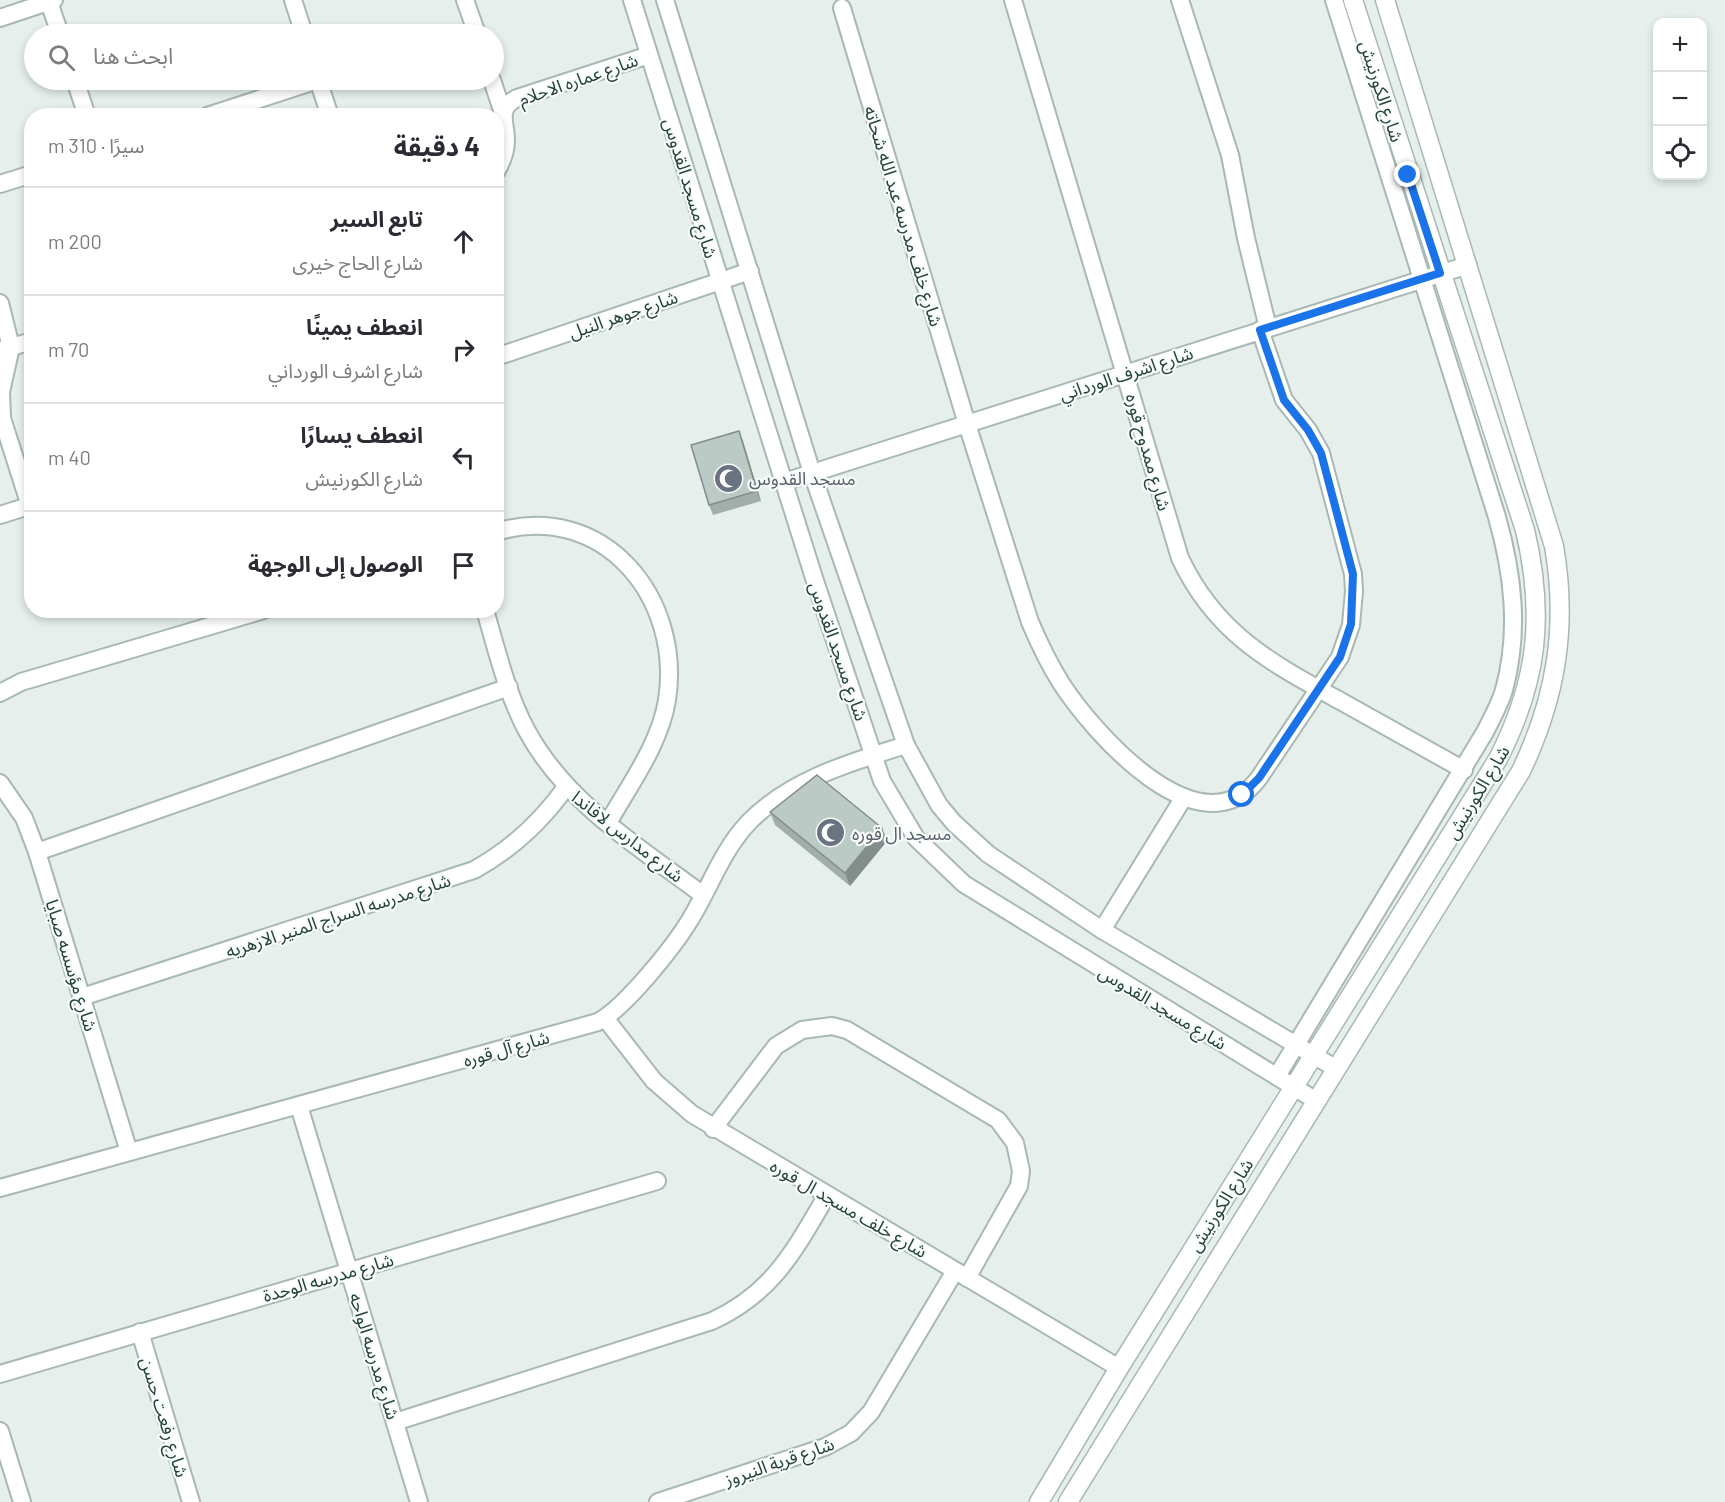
<!DOCTYPE html>
<html lang="ar">
<head>
<meta charset="utf-8">
<style>
  :root { --surface:#fff; --page:#f7f7f7; --text:#2b2b33; --muted:#7c7c81; --line:#e1e1e2 }
  body { margin:0; font-family:Barlow,"Noto Sans Arabic",sans-serif; background:var(--page); color:var(--text); direction:rtl }
  .controls { position:absolute; right:18px; top:18px; display:grid; overflow:hidden; border-radius:12px; box-shadow:0 3px 9px #0003 }
  .controls button { width:54px; height:54px; display:grid; place-items:center; padding:0; border:0; border-bottom:2px solid var(--line); background:var(--surface); color:var(--text); font:30px sans-serif }
  .stop { position:absolute; width:18px; height:18px; margin:-14px; border:4px solid #1a73e8; border-radius:50%; background:#fff }
  .stop.end { background:#1a73e8; border-color:#fff; box-shadow:0 2px 6px #0008 }
  .list { margin:0; padding:0; list-style:none }
  h2 { display:flex; justify-content:space-between; align-items:center; height:78px; margin:0; padding:0 24px; font-size:26px }
  h2 small { font-size:20px; font-weight:400; color:var(--muted) }
  .list li { display:grid; grid-template-columns:39px 1fr auto; gap:18px; align-items:center; box-sizing:border-box; height:108px; padding:0 24px; border-top:2px solid var(--line) }
  .list b { display:block; font-size:22px; white-space:nowrap }
  .list p { margin:0; font-size:20px; white-space:nowrap; color:var(--muted) }
  .list em { font-size:20px; font-style:normal; color:var(--muted) }
  .icon { flex:none; width:33px; height:33px; fill:none; stroke:currentColor; stroke-width:2; stroke-linecap:round; stroke-linejoin:round }
  .map { position:relative; flex:none; width:1725px; height:1502px; overflow:hidden; direction:ltr }
  .search { position:absolute; background:var(--surface); box-shadow:0 3px 9px #0003; left:24px; top:24px; width:480px; height:66px; display:flex; align-items:center; gap:15px; box-sizing:border-box; padding:0 21px; border-radius:33px; color:var(--muted); font-size:22px }
  .panel { position:absolute; background:var(--surface); box-shadow:0 3px 9px #0003; left:24px; top:108px; width:480px; height:510px; border-radius:24px; direction:rtl }
  .map>svg:first-child { display:block }
</style>
</head>
<body>
<div class="map">
<svg width="1725" height="1502" viewBox="0 0 1725 1502">
  <rect width="100%" height="100%" fill="#e6efeb"/>
  <g fill="none" stroke-linecap="round" stroke-linejoin="round">
    <defs>
      <g id="minor">
        <polyline points="293,0 304,34"/>
        <polyline points="465,0 477,34"/>
        <polyline points="632,0 815,581 882,781 916,838 964,884 1315,1100"/>
        <polyline points="665,0 812,473 906,745 939,805 954,823 988,854 1102,930 1335,1068"/>
        <path d="M1013 0 1180 558C1216 635 1273 664 1344 703 1384 725 1424 748 1464 770"/>
        <polyline points="1180,0 1230,155 1246,238 1268,328"/>
        <polyline points="49,2 60,34"/>
        <path d="M842 8 967 424 1030 622C1039 643 1049 664 1061 683 1094 734 1201 855 1259 778L1340 657 1351 625 1354 591 1353 574 1321 453 1308 430 1284 400 1260 330"/>
        <polyline points="0,18 54,0"/>
        <polyline points="75,80 87,116"/>
        <polyline points="318,80 330,116"/>
        <polyline points="492,80 503,113"/>
        <polyline points="207,116 318,80"/>
        <path d="M496 172C502 162 506 152 506 140 506 122 496 109 517 98L649 55"/>
        <polyline points="0,184 32,174"/>
        <polyline points="0,303 11,347 1,392 2,418 30,506"/>
        <polyline points="1,350 32,341"/>
        <polyline points="496,357 750,271"/>
        <polyline points="784,482 1468,265"/>
        <polyline points="0,515 32,505"/>
        <path d="M496 532C603 500 683 598 667 700 660 744 630 784 608 823"/>
        <path d="M485 610C497 651 507 694 527 731 566 803 639 847 703 895"/>
        <polyline points="0,693 21,682 264,610"/>
        <polyline points="0,783 24,818 37,852 129,1152"/>
        <polyline points="37,852 509,687"/>
        <polyline points="1102,930 1184,797"/>
        <path d="M82 997 474 870C512 849 541 822 566 787"/>
        <polyline points="605,1018 654,1081 692,1114 1119,1368"/>
        <path d="M1277 1076 1485 732C1492 718 1500 704 1504 690 1520 631 1513 574 1497 517L1334 0"/>
        <polyline points="299,1106 419,1502"/>
        <polyline points="713,1129 776,1046 802,1030 832,1026 847,1030 998,1120 1015,1143 1021,1171 1019,1186 967,1278"/>
        <path d="M0 1188 598 1022C626 1007 678 942 694 913 712 882 723 850 748 823 789 780 851 762 906 745"/>
        <polyline points="140,1332 191,1502"/>
        <polyline points="0,1374 657,1181"/>
        <path d="M395 1422 712 1321C773 1293 794 1251 827 1195"/>
        <polyline points="0,1431 22,1502"/>
        <polyline points="658,1502 825,1447 851,1433 871,1412 955,1271"/>
      </g>
      <g id="tertiary">
        <path d="M1039 1502 1119 1368 1498 759C1538 681 1545 615 1525 530L1353 0"/>
        <path d="M1068 1502 1521 771C1556 698 1568 627 1554 546L1385 0"/>
      </g>
    </defs>
    <use href="#minor" stroke="#a8b8b2" stroke-width="20"/>
    <use href="#tertiary" stroke="#a8b8b2" stroke-width="21"/>
    <use href="#minor" stroke="#fff" stroke-width="16"/>
    <use href="#tertiary" stroke="#fff" stroke-width="18"/>
  </g>
  <g fill="#a1aea9">
    <polygon points="739,431 761,501 713,515 709,505"/>
    <polygon points="770,812 882,828 887,841 850,886 775,825"/>
  </g>
  <g fill="#838d89">
    <polygon points="739,431 743,441 761,501 757,491"/>
    <polygon points="882,828 887,841 850,886 845,873"/>
  </g>
  <g fill="#bbcac4" stroke="#838d89" stroke-width="1.5">
    <polygon points="739,431 757,491 709,505 691,445"/>
    <polygon points="817,775 882,828 845,873 770,812"/>
  </g>
  <g fill="none" stroke-linecap="round" stroke-linejoin="round">
    <polyline stroke="#1a73e8" stroke-width="8" points="1242,795 1259,778 1340,657 1351,624 1353,574 1321,453 1308,430 1284,400 1260,330 1440,273 1408,175"/>
  </g>
  <defs>
    <symbol id="mosque-disc" viewBox="-11 -11 22 22"><circle r="9.5" fill="#6b7280" stroke="#f7fbf9"/><path d="M3.5-4.9A6 6 0 1 0 3.5 4.9A5 5 0 1 1 3.5-4.9Z" fill="#fff"/></symbol>
  </defs>
  <g fill-rule="evenodd">
    <use href="#mosque-disc" x="712" y="462" width="33" height="33"/>
    <use href="#mosque-disc" x="814" y="816" width="33" height="33"/>
  </g>
  <g text-anchor="middle" dominant-baseline="central" stroke-width="4.5" stroke-linejoin="round" paint-order="stroke">
    <g font-size="18" fill="#24423a" stroke="#f7fbf9">
      <text transform="translate(578 79) rotate(-19)">شارع عماره الاحلام</text>
      <text transform="translate(1382 91) rotate(72)">شارع الكورنيش</text>
      <text transform="translate(691 188) rotate(73)">شارع مسجد القدوس</text>
      <text transform="translate(904 216) rotate(73)">شارع خلف مدرسه عبد الله شحاته</text>
      <text transform="translate(623 314) rotate(-19)">شارع جوهر النيل</text>
      <text transform="translate(1126 373) rotate(-18)">شارع اشرف الورداني</text>
      <text transform="translate(1149 452) rotate(74)">شارع ممدوح قوره</text>
      <text transform="translate(839 651) rotate(71)">شارع مسجد القدوس</text>
      <text transform="translate(1477 792) rotate(-59)">شارع الكورنيش</text>
      <text transform="translate(628 836) rotate(38)">شارع مدارس لافاندا</text>
      <text transform="translate(338 915) rotate(-18)">شارع مدرسه السراج المنير الازهريه</text>
      <text transform="translate(72 965) rotate(73)">شارع مؤسسه صبايا</text>
      <text transform="translate(1163 1007) rotate(31)">شارع مسجد القدوس</text>
      <text transform="translate(506 1048) rotate(-16)">شارع آل قوره</text>
      <text transform="translate(1220 1205) rotate(-58)">شارع الكورنيش</text>
      <text transform="translate(849 1208) rotate(30)">شارع خلف مسجد ال قوره</text>
      <text transform="translate(328 1277) rotate(-16)">شارع مدرسه الوحدة</text>
      <text transform="translate(375 1356) rotate(73)">شارع مدرسه الواحه</text>
      <text transform="translate(165 1417) rotate(73)">شارع رفعت حسن</text>
      <text transform="translate(779 1461) rotate(-19)">شارع قرية النيروز</text>
    </g>
    <g font-size="18" fill="#5b616d" stroke="#f7fbf9" text-anchor="start">
      <text x="749" y="478">مسجد القدوس</text>
      <text x="852" y="833">مسجد ال قوره</text>
    </g>
  </g>
</svg>
<div class="controls">
<button>+</button>
<button>−</button>
<button><svg class="icon" aria-label="locate" viewBox="0 0 24 24"><circle cx="12" cy="12" r="6"/><path d="M12 2v4M12 18v4M2 12h4M18 12h4"/></svg></button>
</div>
<div class="stop" style="left:1242px;top:795px"></div>
<div class="stop end" style="left:1408px;top:175px"></div>
<div class="search"><svg class="icon" aria-label="search" viewBox="0 0 24 24"><circle cx="10" cy="10" r="6"/><path d="M15 15l6 6"/></svg>ابحث هنا</div>
<section class="panel">
<h2>4 دقيقة<small>سيرًا · 310 m</small></h2>
<ul class="list">
<li><svg class="icon" aria-label="ahead" viewBox="0 0 24 24"><path d="M12 20V5M6 11l6-6 6 6"/></svg><div><b>تابع السير</b><p>شارع الحاج خيرى</p></div><em>200 m</em></li>
<li><svg class="icon" aria-label="right" viewBox="0 0 24 24"><path d="M7 20v-9h11M14 6l5 5-5 5"/></svg><div><b>انعطف يمينًا</b><p>شارع اشرف الورداني</p></div><em>70 m</em></li>
<li><svg class="icon" aria-label="left" viewBox="0 0 24 24"><path d="M17 20v-9H6M10 6l-5 5 5 5"/></svg><div><b>انعطف يسارًا</b><p>شارع الكورنيش</p></div><em>40 m</em></li>
<li><svg class="icon" aria-label="arrive" viewBox="0 0 24 24"><path d="M6 21V4h12l-3 4 3 4H6"/></svg><div><b>الوصول إلى الوجهة</b></div></li>
</ul>
</section>
</div>
</body>
</html>
